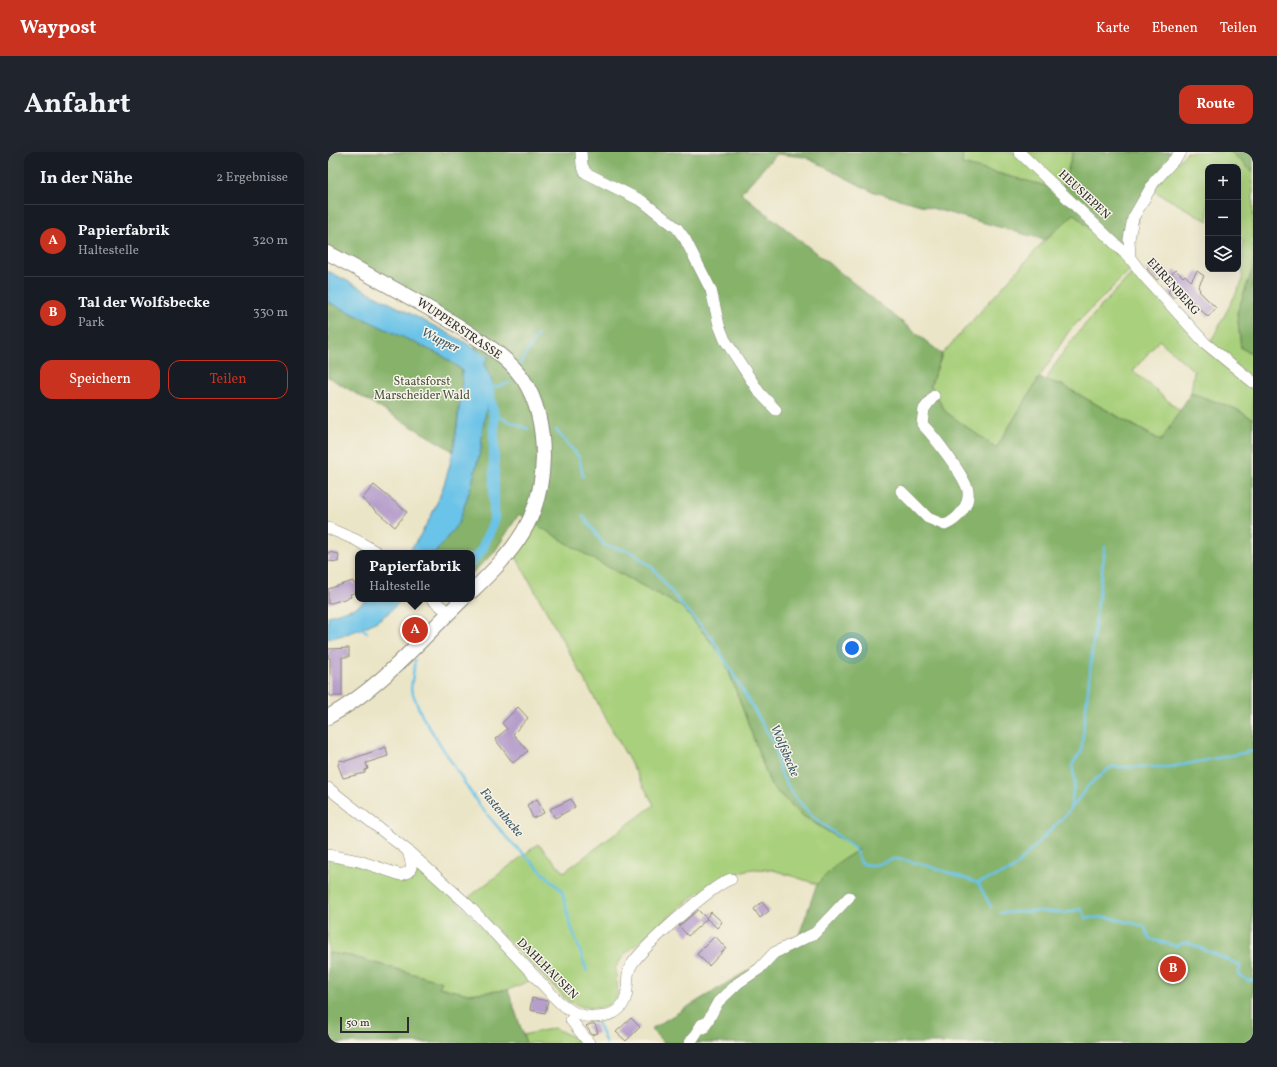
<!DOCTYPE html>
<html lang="de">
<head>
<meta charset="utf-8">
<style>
  :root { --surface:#171b24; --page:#20242c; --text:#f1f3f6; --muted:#9ea1a6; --line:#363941; --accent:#c8321e }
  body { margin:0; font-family:Vollkorn,serif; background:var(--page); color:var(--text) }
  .controls { position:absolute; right:12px; top:12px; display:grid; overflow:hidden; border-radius:8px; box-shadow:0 4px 16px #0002 }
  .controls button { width:36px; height:36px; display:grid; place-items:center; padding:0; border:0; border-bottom:1px solid var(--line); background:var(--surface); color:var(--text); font:20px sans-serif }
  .scale { position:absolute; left:12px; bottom:10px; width:69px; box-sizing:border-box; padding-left:4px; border:2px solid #2b2b2b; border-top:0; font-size:11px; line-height:14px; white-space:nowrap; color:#2b2b2b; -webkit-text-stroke:3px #f7f3e8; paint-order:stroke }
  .you { position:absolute; left:524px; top:496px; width:14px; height:14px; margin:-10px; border:3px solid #fff; border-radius:50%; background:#1a73e8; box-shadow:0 0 0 6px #1a73e833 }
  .badge { display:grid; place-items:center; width:26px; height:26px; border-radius:50%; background:var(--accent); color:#fff; font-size:13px; font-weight:700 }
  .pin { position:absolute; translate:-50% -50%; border:2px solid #fff; box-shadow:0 1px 4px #0006 }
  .popup { position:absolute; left:27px; top:398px; width:120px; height:52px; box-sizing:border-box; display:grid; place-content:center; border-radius:8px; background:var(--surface); filter:drop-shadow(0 1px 3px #0005); font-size:13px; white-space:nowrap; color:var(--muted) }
  .popup b { font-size:15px; color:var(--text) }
  .popup::after { content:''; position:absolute; left:50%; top:100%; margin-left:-8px; border:8px solid transparent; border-top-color:var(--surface) }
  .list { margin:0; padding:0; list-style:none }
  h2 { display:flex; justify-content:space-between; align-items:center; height:52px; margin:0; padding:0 16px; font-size:17px }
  h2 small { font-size:13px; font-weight:400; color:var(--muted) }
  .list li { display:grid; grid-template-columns:26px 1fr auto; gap:12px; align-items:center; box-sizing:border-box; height:72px; padding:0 16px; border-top:1px solid var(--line) }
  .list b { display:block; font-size:15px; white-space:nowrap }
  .list p { margin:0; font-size:13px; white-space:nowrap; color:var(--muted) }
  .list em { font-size:13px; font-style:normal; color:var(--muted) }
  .actions { display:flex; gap:8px; padding:12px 16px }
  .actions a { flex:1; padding:9px 0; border:1px solid var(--accent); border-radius:12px; text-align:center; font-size:14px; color:var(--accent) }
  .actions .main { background:var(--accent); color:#fff }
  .icon { flex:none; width:22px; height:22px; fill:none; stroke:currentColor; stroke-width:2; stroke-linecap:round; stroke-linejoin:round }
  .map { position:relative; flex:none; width:925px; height:891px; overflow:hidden; border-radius:12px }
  header { display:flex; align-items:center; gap:24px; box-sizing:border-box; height:56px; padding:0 20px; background:var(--accent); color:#fff }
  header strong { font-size:19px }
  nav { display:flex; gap:22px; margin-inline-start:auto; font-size:14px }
  .intro { display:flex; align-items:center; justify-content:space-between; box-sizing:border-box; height:96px; padding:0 24px }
  h1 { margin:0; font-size:28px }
  .button { padding:10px 18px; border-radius:12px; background:var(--accent); color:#fff; font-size:14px; font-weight:700 }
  main { display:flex; gap:24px; padding:0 24px }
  aside { flex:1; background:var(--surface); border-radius:12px; box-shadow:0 4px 16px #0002 }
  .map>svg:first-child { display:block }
</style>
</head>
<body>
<header>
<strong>Waypost</strong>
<nav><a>Karte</a><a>Ebenen</a><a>Teilen</a></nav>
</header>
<div class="intro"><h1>Anfahrt</h1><a class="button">Route</a></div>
<main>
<aside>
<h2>In der Nähe<small>2 Ergebnisse</small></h2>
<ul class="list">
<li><span class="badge">A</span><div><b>Papierfabrik</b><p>Haltestelle</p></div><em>320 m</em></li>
<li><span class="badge">B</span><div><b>Tal der Wolfsbecke</b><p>Park</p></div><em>330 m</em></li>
</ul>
<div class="actions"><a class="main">Speichern</a><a>Teilen</a></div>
</aside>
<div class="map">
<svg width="925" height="891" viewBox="0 0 925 891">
  <rect width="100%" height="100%" fill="#f7f3e8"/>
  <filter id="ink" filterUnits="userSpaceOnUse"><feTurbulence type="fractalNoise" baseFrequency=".025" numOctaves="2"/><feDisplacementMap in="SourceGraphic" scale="8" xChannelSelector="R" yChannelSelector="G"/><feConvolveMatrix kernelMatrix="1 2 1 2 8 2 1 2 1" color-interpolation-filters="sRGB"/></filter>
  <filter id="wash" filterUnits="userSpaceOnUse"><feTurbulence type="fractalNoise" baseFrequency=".012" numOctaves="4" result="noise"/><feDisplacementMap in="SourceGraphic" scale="16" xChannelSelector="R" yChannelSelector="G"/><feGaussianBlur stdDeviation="0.9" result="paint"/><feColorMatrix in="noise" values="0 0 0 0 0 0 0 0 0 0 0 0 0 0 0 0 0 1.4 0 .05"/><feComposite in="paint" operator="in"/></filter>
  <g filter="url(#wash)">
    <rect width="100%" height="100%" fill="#ebe5c7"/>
    <g fill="#a9d07b" stroke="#6a7e53">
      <polygon points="635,0 745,0 734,38 633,12"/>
      <polygon points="859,0 903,0 925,20 925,116 909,161 913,196 925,202 925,226 881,193 914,130 915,89 910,86 910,15 880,15 880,69 824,38"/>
      <polygon points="746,62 805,115 741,179 711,226 668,296 617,260 603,233 615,201 717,88"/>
      <path d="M807 118 879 197 925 238V267L906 256 863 241 866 219 831 188 805 219 852 259 834 289 734 233 718 228C740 186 775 153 807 118Z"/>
      <path d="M207 370 265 407 354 455 396 506 443 634 475 664 530 698 511 710 489 732 445 718 425 717 415 719 375 742 372 739 297 802 287 816 290 838 287 849C271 860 257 857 240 849L164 773 140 746 210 692 236 720 326 653 187 403Z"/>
      <polygon points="0,704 74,725 100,719 203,828 180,838 140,842 111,835 114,830 22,804 0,801"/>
      <polygon points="226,876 258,891 259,891 198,891 195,883"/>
    </g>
    <g fill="#86b26b" stroke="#586e4b">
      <polygon points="0,0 611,0 616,1 635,0 634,12 734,38 745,0 850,0 817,39 801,103 793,106 746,62 717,88 543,39 477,5 448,2 413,41 614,202 602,234 618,260 668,296 711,226 734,233 833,289 863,241 906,256 925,267 925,891 335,891 335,890 323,877 469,789 489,732 511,710 530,698 475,664 443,634 396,506 354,455 265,407 191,362 165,402 144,421 144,401 107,401 131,370 144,331 153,296 156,212 161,205 147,197 149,185 0,102"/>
      <polygon points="903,0 925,0 925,20"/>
      <polygon points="925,116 925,202 913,196 909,161"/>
      <polygon points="0,150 115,204 134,218 135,228 125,299 0,225"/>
      <polygon points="0,801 22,804 114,830 111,835 140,842 180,838 198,891 0,891"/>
    </g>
    <g fill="#6ac3e8" stroke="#4a778a">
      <path d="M0 119 133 188 161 205 156 212 164 229 155 275 153 296 144 331 131 370 107 401H80C115 354 127 306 132 248 133 237 135 229 134 218L115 204 0 150Z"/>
      <path d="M41 447H73C56 471 28 480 0 487V464L27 456Z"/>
    </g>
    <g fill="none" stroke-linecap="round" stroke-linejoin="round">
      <g stroke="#6ac3e8" stroke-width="2.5">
        <polyline points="192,212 210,182"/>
        <polyline points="160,237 181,231"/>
        <polyline points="166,263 200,277"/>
        <polyline points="228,278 251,305 255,324"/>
        <path d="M255 364 276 393 304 400 325 416 354 453 384 486 445 590 453 622 467 645 485 665 526 696 533 711C551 718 556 706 569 707 596 711 624 722 650 731L663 755"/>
        <polyline points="31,475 39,480"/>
        <polyline points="87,508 83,537 94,564 151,653 180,687 234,739 242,771 259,819"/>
        <polyline points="742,657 747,629 744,613 753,600 767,474 777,395"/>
        <polyline points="650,731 684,718 742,658 761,633 783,615 843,615 925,599"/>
        <polyline points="672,761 709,759 737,761 753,757 758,766 779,765 816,774 822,787 848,794 858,790 912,813 911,823 920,829 925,828"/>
        <polyline points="269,870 278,891"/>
      </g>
      <polyline stroke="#6ac3e8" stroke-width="10" points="144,410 154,397 166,369 166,263 159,231"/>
    </g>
    <g id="blocks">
      <g fill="#b69ecb">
        <polygon points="825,112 829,116 832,113 838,119 829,128 819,117"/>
        <polygon points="848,118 855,125 857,123 863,129 869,119 876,124 870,135 872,138 871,139 888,156 880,165 853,138 846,146 840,140 847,132 840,125"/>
        <polygon points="46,333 79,360 67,375 34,347"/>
        <polygon points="0,400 11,402 10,410 0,409"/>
        <polygon points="25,429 26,432 30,431 30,440 22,442 23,445 0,452 0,437"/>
        <polygon points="21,496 21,505 14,505 14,544 2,544 2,506 0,506 0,497"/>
        <polygon points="190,555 200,566 185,582 200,599 185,611 167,587 179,577 174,571"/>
        <polygon points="58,595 60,604 38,611 40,617 37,618 37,621 15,626 10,613 12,608 18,609"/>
        <polygon points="209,647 216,661 205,666 199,653"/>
        <polygon points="243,647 247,655 227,666 222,657"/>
        <polygon points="434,750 441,759 432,766 426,757"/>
        <polygon points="370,758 379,767 360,784 351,774"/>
        <polygon points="383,760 394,770 389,776 378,766"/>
        <polygon points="387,784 398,796 381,814 369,802"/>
        <polygon points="204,846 220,849 217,861 202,858"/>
        <polygon points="303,866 312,875 298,889 288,880"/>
        <polygon points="263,872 267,872 270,881 264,883 258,874"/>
      </g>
    </g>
  </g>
  <g filter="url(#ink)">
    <use href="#blocks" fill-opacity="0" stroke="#8b8879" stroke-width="1"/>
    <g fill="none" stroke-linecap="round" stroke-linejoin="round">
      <defs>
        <g id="minor">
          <polyline points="253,0 254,13 258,21 314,49 349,76 357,87 383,138 391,173 397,188 431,240 448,258"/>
          <polyline points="691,0 802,106"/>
          <polyline points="853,0 826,30 805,66 801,87 802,106 816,124 877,191 925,230"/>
          <path d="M573 339 600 366 617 373C629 368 642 354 640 339 637 324 605 283 594 272L596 257 606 244"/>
          <polyline points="0,376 28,388 50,401"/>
          <polyline points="104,447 121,461"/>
          <path d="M0 636 80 699 140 753 230 849C235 853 241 858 247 861 265 868 293 867 298 844 301 833 297 822 304 812 316 794 383 734 403 727"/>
          <path d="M0 703 31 709 73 723C88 719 83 711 80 699"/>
          <polyline points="243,868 261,891"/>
          <polyline points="376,876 390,850 410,831 431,817 446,801 487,781 521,745"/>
          <polyline points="362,891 374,872 378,872"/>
        </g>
        <g id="major">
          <path d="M0 101C45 125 89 148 132 175 154 190 179 204 195 227 210 250 215 277 215 305 214 367 187 398 144 439"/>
          <path d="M0 565C53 536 92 488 135 447"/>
        </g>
      </defs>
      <use href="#minor" stroke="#8b8879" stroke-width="12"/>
      <use href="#major" stroke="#8b8879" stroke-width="16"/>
      <use href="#minor" stroke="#fff" stroke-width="11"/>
      <use href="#major" stroke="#fff" stroke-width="14"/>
    </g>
  </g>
  <g text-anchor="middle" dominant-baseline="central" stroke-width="3" stroke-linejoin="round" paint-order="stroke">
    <g font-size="12" fill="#2b2b2b" stroke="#f7f3e8">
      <text transform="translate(756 43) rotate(43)">HEUSIEPEN</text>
      <text transform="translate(845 135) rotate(48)">EHRENBERG</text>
      <text transform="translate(131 177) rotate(34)">WUPPERSTRASSE</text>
      <text transform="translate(219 817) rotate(45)">DAHLHAUSEN</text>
    </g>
    <g font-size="12" fill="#4a543f" stroke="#f7f3e8">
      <text x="94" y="230">Staatsforst<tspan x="94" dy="14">Marscheider Wald</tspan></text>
    </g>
    <g font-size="13" font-style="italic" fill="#3e5964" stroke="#f7f3e8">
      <text transform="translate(112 189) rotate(26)">Wupper</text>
      <text transform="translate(456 599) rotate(67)">Wolfsbecke</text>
      <text transform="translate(173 661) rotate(50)">Fastenbecke</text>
    </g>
  </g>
</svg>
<div class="controls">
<button>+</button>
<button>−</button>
<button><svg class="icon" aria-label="layers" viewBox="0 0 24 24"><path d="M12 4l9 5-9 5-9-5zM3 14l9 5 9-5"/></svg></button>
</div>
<div class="scale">50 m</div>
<div class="you"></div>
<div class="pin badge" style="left:87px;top:478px">A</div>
<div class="popup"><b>Papierfabrik</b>Haltestelle</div>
<div class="pin badge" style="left:845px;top:817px">B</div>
</div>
</main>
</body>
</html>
